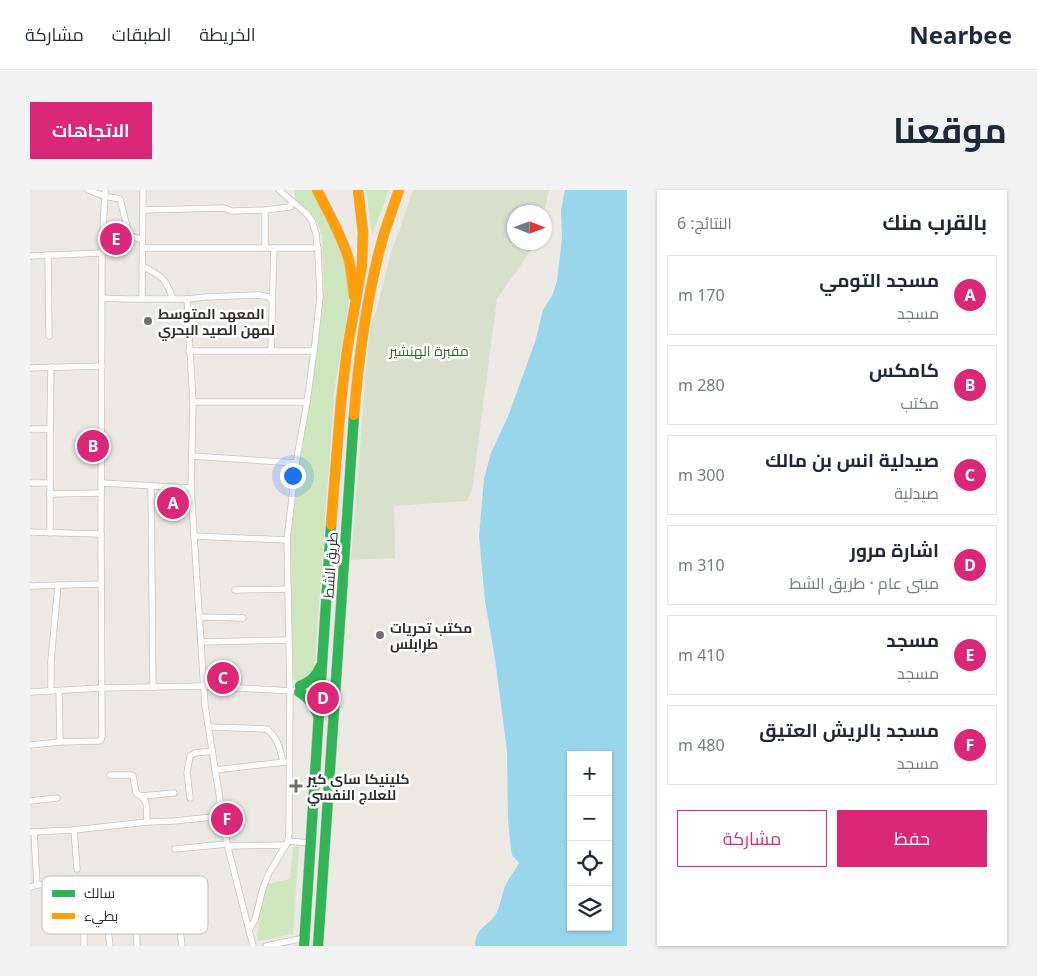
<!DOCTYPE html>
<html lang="ar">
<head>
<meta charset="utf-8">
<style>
  :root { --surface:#fff; --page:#f2f2f3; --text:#1f2937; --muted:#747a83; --line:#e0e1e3; --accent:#db2777 }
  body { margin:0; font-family:"Noto Sans",Cairo,sans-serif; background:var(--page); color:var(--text); direction:rtl }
  .controls { position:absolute; right:15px; bottom:15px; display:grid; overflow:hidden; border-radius:0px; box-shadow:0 1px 4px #0004 }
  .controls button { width:45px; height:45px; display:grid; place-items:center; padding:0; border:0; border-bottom:1px solid var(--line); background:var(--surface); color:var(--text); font:25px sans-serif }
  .compass { position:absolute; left:477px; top:15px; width:45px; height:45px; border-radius:50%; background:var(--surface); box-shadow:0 1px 4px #0004; rotate:91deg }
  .you { position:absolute; left:262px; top:285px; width:18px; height:18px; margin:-12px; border:4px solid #fff; border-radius:50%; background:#1a73e8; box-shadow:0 0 0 8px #1a73e833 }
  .badge { display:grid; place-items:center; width:32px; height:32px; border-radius:50%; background:var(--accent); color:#fff; font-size:16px; font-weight:700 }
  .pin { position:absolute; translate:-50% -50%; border:2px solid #fff; box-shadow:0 1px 5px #0006 }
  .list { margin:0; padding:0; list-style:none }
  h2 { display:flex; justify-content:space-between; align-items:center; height:65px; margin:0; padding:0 20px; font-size:21px }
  h2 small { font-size:16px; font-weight:400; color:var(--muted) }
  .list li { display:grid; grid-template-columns:32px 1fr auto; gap:15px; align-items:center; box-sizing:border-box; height:80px; margin:0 10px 10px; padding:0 10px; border:1px solid var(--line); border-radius:0px }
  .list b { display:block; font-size:19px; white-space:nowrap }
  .list p { margin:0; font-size:16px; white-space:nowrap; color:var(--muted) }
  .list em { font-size:16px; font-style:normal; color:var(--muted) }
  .actions { display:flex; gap:10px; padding:15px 20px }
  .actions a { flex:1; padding:11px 0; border:1px solid var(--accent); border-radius:0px; text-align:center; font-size:18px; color:var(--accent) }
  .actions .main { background:var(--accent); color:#fff }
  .icon { flex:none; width:28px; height:28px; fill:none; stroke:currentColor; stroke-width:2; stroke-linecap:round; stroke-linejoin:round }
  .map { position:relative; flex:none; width:597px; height:756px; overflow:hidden; direction:ltr; border-radius:0px }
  header { display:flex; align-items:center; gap:30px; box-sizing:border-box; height:70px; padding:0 25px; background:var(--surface); border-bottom:1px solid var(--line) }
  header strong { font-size:24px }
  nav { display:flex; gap:28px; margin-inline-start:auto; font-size:18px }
  .intro { display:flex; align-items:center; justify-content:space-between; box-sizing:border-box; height:120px; padding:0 30px }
  h1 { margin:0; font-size:35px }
  .button { padding:12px 22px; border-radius:0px; background:var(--accent); color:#fff; font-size:18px; font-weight:700 }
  main { display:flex; gap:30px; padding:0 30px }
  aside { flex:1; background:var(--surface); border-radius:0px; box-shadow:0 1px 4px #0004 }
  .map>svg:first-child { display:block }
</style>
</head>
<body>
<header>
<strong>Nearbee</strong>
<nav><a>الخريطة</a><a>الطبقات</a><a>مشاركة</a></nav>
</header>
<div class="intro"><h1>موقعنا</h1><a class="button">الاتجاهات</a></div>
<main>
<aside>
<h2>بالقرب منك<small>النتائج: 6</small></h2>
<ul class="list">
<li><span class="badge">A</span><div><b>مسجد التومي</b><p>مسجد</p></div><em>170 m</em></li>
<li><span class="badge">B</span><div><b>كامكس</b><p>مكتب</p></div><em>280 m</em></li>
<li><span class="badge">C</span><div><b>صيدلية انس بن مالك</b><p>صيدلية</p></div><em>300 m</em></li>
<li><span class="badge">D</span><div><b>اشارة مرور</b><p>مبنى عام · طريق الشط</p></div><em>310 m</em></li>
<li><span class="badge">E</span><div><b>مسجد</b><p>مسجد</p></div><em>410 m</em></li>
<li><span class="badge">F</span><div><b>مسجد بالريش العتيق</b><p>مسجد</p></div><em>480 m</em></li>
</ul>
<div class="actions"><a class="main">حفظ</a><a>مشاركة</a></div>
</aside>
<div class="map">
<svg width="597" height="756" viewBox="0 0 597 756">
  <rect width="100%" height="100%" fill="#ece8e4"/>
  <g fill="#cee6be">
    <polygon points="264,0 281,0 313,64 320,102 315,138 304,201 303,220 284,484 272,492 267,492 264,489 263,479 260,377 261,346 275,227 290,141 294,98 292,45 287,32 276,18 266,10"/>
    <polygon points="336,0 359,0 342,45"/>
    <polygon points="269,656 263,744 227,751 233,695 260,689 263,657"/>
  </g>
  <polygon fill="#d8e0cc" points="383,0 519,0 514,22 484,22 484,52 506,53 467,109 442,300 437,311 364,316 365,368 321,370 339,142 347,119 361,63"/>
  <path fill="#99d6ec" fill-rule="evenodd" d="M535 0H597V756H445C446 736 457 738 466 724 471 714 472 703 476 694 480 686 485 681 489 673L482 665 481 660 478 630 477 561 465 469 455 411 449 346 454 289 461 263 479 224 505 152 513 120 522 106 527 91 532 48 531 20ZM541 565H578V737H541Z"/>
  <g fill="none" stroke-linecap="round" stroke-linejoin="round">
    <defs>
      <g id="street">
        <polyline points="58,0 74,6 90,9 99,45 112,50"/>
        <polyline points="249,0 276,23 282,31 286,44 288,63 290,106 285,153 277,212 266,273"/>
        <polyline points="113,20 194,18 202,21 235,20 260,17 262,11"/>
        <polyline points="235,20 235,58"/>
        <polyline points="112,58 288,58"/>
        <polyline points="18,65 19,146"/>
        <polyline points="0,66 72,63"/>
        <path d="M112 76C134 88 134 86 143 109"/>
        <polyline points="72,108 94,109 157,109 163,212 161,298 175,516 197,654 223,756"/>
        <polyline points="112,109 113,0"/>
        <polyline points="157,109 176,107 229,105 239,107 242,111"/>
        <polyline points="159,161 284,161"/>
        <polyline points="241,161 244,58"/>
        <polyline points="0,178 72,176"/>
        <polyline points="163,212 277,212"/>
        <polyline points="0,239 20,239 20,343"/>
        <polyline points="20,239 21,177"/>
        <polyline points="162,266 266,273 257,350 260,501 259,643 258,651 239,683 233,698 225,730 219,740"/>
        <polyline points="0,293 20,293"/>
        <polyline points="71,293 161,298"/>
        <polyline points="121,296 123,497"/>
        <polyline points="20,304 71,303"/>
        <polyline points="0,342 71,344"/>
        <polyline points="164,346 257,350"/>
        <polyline points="0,396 70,394"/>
        <polyline points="205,400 258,399"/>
        <polyline points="170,427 213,428"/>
        <polyline points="172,452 259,450"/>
        <polyline points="275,496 291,497 305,494"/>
        <polyline points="21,501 21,471 28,395"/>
        <polyline points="29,501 30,552"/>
        <polyline points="0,502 71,498 174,496 263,501"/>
        <polyline points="272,502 290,504 305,500"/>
        <path d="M179 537 237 539C248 549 250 558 253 572"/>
        <polyline points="0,555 30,552 69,551 71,550 72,546 71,344 72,63 75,0"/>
        <polyline points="185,580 255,572"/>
        <path d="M80 585H101L103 586 106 603C120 611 116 617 117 632"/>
        <polyline points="112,606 144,603"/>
        <polyline points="160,608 157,583 160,566 165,563 182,561"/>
        <polyline points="0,611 27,608"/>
        <polyline points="44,640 47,679"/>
        <polyline points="0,642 44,640 117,632 144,631 192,626"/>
        <polyline points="258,651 280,653"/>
        <polyline points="198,656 256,655"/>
        <polyline points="145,659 197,654"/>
        <polyline points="7,695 17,694 19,695 30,711 32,712 70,712 73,713 75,716 80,756"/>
        <polyline points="0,697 7,695 4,642"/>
        <polyline points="105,703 107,756"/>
        <polyline points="85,704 140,702 144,704 146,708 152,756"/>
        <polyline points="54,756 54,740"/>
        <polyline points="236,756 274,748"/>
      </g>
      <g id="fast">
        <path d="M270 496C280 492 286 487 290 477"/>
        <path d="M269 502C279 507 283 515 288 525"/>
        <polyline points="274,756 301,335"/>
        <polyline points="288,756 324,225"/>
      </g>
      <g id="slow">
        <path d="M287 0C298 22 311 44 318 67 322 80 322 93 324 106"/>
        <path d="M324 225C329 164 337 102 354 44 359 29 364 14 369 0"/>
        <polyline points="301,335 311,211 317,161 332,75 333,42 328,0"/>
      </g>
    </defs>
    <use href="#street" stroke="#c5c4c5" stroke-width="7"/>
    <use href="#fast" stroke="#c6c5c4" stroke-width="11"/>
    <use href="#slow" stroke="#c6c5c4" stroke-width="11"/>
    <use href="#street" stroke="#fcfcfb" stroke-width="5.5"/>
    <use href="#fast" stroke="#30b455" stroke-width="10"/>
    <use href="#slow" stroke="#ff9f0a" stroke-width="10"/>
  </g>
  <g fill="#706f6e" stroke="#fff" stroke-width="2">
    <circle cx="118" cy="131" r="5"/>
    <circle cx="350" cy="445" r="5"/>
    <path d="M263.5 588.5h5v5h5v5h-5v5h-5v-5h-5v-5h5z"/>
  </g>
  <g text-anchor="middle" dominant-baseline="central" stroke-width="5" stroke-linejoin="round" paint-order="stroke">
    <g font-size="14" font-weight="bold" fill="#2e2e2e" stroke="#fff" text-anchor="start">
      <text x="128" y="123">المعهد المتوسط<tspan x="128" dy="16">لمهن الصيد البحري</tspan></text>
      <text x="360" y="437">مكتب تحريات<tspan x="360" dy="16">طرابلس</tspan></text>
      <text x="277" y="588">كلينيكا ساي كير<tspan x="277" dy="16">للعلاج النفسي</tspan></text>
    </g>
    <g font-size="14" fill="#2c6e1b" stroke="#fff">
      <text x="399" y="160">مقبرة الهنشير</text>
    </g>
    <g font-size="14" fill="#2e2e2e" stroke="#fff">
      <text transform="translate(300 375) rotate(-86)">طريق الشط</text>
    </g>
  </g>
  <rect x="12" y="686" width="166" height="58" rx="8" fill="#fff" stroke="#c0c0c0" stroke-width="1"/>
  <rect x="22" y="700" width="23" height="7" fill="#30b455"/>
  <rect x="22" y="723" width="23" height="6" fill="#ff9f0a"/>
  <g font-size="14" fill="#2e2e2e">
    <text x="54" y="708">سالك</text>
    <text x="54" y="731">بطيء</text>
  </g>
</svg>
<div class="controls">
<button>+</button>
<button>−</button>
<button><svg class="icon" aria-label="locate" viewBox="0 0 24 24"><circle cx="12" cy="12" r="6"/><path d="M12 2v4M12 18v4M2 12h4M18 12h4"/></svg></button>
<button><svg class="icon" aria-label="layers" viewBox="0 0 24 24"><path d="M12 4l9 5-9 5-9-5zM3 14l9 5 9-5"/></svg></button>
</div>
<svg class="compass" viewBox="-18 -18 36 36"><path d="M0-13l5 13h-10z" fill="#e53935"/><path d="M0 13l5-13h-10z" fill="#747a83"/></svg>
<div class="you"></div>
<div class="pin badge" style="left:143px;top:313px">A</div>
<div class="pin badge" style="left:63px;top:256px">B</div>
<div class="pin badge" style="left:193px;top:488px">C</div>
<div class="pin badge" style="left:293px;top:508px">D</div>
<div class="pin badge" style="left:86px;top:49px">E</div>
<div class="pin badge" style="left:197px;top:629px">F</div>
</div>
</main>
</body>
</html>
